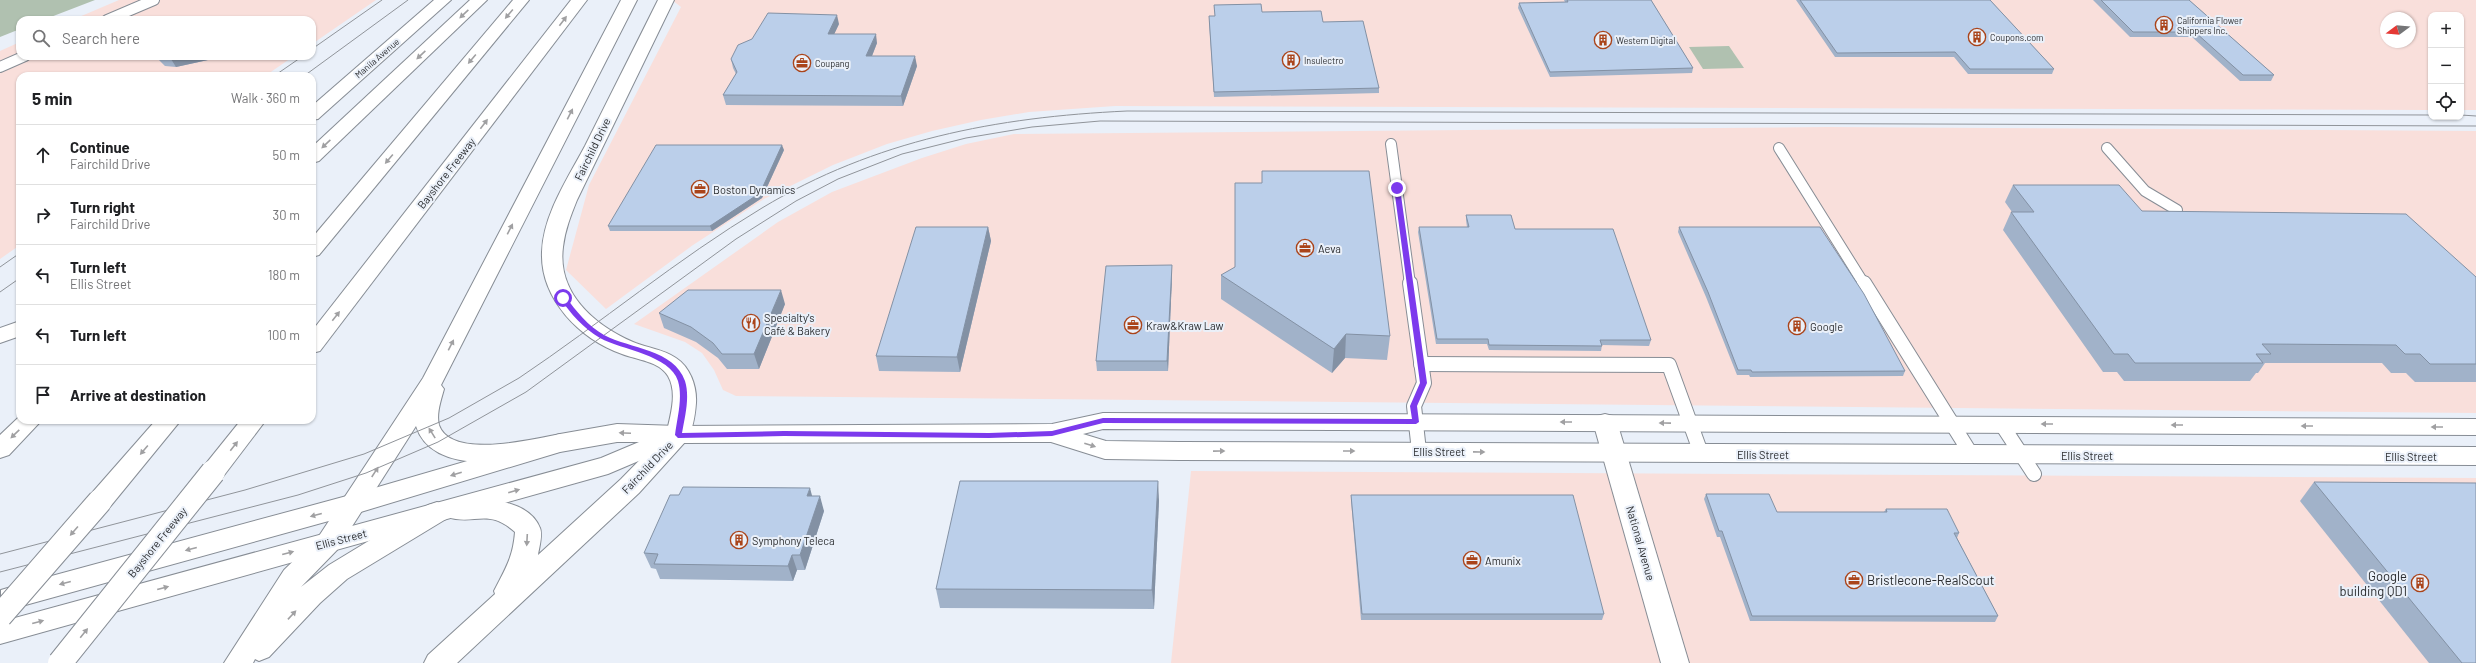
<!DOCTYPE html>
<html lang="en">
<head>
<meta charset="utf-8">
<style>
  :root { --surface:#fff; --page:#f2f2f2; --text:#202124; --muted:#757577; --line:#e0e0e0 }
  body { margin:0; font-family:Barlow,sans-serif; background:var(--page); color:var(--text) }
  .controls { position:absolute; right:12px; top:12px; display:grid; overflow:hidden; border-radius:8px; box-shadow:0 1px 3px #0004 }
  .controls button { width:36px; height:36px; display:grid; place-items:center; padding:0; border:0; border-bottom:1px solid var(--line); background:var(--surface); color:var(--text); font:20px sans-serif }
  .compass { position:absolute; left:2380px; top:12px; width:36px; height:36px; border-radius:50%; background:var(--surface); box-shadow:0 1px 3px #0004; rotate:254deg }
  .stop { position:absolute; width:12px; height:12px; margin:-9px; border:3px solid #7c3aed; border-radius:50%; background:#fff }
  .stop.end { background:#7c3aed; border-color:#fff; box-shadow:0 1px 4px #0008 }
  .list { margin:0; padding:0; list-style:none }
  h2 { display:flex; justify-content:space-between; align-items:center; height:52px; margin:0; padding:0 16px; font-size:17px }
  h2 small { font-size:13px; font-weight:400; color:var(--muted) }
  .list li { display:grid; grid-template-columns:26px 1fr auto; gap:12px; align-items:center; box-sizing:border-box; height:60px; padding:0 16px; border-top:1px solid var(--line) }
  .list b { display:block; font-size:15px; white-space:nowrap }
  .list p { margin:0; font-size:13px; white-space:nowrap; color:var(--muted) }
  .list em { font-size:13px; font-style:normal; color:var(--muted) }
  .icon { flex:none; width:22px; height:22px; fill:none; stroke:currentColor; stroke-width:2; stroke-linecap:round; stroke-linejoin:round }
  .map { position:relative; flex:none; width:2476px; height:663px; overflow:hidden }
  .search { position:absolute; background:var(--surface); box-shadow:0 1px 3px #0004; left:16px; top:16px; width:300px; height:44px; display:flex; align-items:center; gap:10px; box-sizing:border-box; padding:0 14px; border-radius:12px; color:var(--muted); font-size:15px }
  .panel { position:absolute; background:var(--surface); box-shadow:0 1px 3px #0004; left:16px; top:72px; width:300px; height:352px; border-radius:12px }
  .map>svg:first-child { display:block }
</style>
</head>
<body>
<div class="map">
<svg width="2476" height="663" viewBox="0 0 2476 663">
  <rect width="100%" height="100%" fill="#eaf0f9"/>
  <g fill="#f9dfdb" fill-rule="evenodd">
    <polygon points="119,0 376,0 312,44 312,20 72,20"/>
    <path d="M672 0H2476V110H2461V15H2431V110L1115 106 1029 112 981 120 932 131 887 144 833 165 764 199 693 245 606 309 566 270 589 185 681 7ZM2386 18H2410V42H2386Z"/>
    <polygon points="20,42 20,56 294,56 265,76 20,76 20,245 0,259 0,51"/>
    <polygon points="1828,127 2476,131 2476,413 736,396 723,390 714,370 702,353 685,342 634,324 778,222 832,192 922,158 966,144 1014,134"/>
    <polygon points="1191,471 2476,478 2476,663 1171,663"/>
  </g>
  <g fill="#b0c1b0">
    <polygon points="0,0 95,0 43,20 20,20 20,29 0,37"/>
    <polygon points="1729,46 1744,68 1703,69 1689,47"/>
  </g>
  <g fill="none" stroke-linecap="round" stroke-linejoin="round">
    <defs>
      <g id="service-far1">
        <polyline points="107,20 154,0"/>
        <polyline points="0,67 25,56"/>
        <polyline points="1391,144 1410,284"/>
        <polyline points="1779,148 1864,284"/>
        <polyline points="2107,148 2145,191 2177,210"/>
      </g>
      <g id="service">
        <polyline points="1410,283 1424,383 1414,406 1419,451"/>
        <polyline points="1864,283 1971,454"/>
        <polyline points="1421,364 1669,365 1701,453"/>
        <polyline points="2002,425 2034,474"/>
      </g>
      <g id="minor">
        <path d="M658 0H674L577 200C571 215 565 230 563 247 557 293 594 325 633 342 647 348 663 349 676 358 690 367 697 386 696 403 695 416 693 430 686 441L678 444 670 441 666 435C670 417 678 393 668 376 659 361 637 360 622 354 580 339 540 299 542 252 543 215 568 178 585 146 609 97 634 49 658 0Z"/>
        <polygon points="1605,414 1613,416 1617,422 1689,663 1661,663 1593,422 1597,416"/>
      </g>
      <path id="tertiary" d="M678 426 686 429 690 435 686 441 639 493 457 663H424L428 655 495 594 494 591C505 569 513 558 515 532 487 507 475 526 447 517L443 510 447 503C473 495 528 497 540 528 543 535 539 548 538 555L621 479 670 429Z"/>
      <g id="secondary">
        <polygon points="434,0 451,0 318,119 312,120 312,106"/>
        <polygon points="20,321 20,336 0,343 0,328"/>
        <polygon points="1103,413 2476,419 2476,435 1103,429 1083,434 1106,441 1179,442 2476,447 2476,465 1179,460 1105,459 1051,442 681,443 608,474 0,644 0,622 601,458 639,442 617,442 560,452 354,514 11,609 1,606 1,590 11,587 354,494 560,434 617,424 678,426 1052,424"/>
      </g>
      <g id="motorway">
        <polygon points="470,0 487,0 319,161 312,163 312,147"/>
        <polygon points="513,0 529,0 319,255 312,257 312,238"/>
        <polygon points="571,0 587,0 320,351 312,353 312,331"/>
        <path d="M621 0H637L441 385 444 389C441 400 436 414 439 425 451 460 534 439 560 434L569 437 572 443 569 449C528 461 433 480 416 426L337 550 301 587 329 565 428 505 437 502 446 505 450 512 446 519 347 579 320 603 269 657 259 661 255 659 253 663H224L284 570 319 536 423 378Z"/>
        <polygon points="20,416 20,420 42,420 9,455 0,458 0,435"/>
        <polygon points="156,420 181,420 109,508 100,510 91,508 87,501 91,494"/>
        <polygon points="241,420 266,420 222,478 213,481 204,478 201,472 204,466"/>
      </g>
    </defs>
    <use href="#service-far1" stroke="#878d95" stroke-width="12"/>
    <use href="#service" stroke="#878d95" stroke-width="16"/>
    <use href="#minor" stroke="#878d95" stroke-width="2"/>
    <use href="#tertiary" stroke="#878d95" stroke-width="2"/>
    <use href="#secondary" stroke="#878d95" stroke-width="2"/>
    <use href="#motorway" stroke="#878d95" stroke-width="2"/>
    <use href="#service-far1" stroke="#fff" stroke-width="10"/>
    <use href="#service" stroke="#fff" stroke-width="14"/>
    <use href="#minor" fill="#fff" fill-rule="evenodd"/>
    <use href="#tertiary" fill="#fff" fill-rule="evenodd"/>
    <use href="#secondary" fill="#fff" fill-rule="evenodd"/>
    <use href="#motorway" fill="#fff" fill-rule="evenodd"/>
    <g stroke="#90949a" stroke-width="1">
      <polyline points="312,49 382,0"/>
      <polyline points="274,76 303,56"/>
      <polyline points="304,76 408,0"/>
      <polyline points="2461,115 2476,116"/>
      <polyline points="0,267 20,253"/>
      <polyline points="0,292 20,278"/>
      <path d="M0 554 245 490 364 454 449 418 519 378C601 323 677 259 762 208 875 140 997 117 1127 111L2431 115"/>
      <polyline points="0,572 298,495 366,473 438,442 526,392 736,239 796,201 838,179 902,154 966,138 1032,127 1100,121 2476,126"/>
    </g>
    <defs>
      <g id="motorway-bridge">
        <polyline points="0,616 100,501"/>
        <polyline points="60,663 213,472"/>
      </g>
    </defs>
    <use href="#motorway-bridge" stroke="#878d95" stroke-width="26" stroke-linecap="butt"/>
    <use href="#motorway-bridge" stroke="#fff" stroke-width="24"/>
  </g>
  <g fill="#a1b2c9">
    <polygon points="1564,0 1651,0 1693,68 1692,73 1550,77 1518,8 1519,3 1565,2"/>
    <polygon points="1796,0 1990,0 2054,69 2052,74 1968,74 1954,57 1835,57"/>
    <polygon points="2093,0 2189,0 2274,75 2271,81 2240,81 2192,37 2130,37"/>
    <polygon points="1214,5 1323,22 1379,88 1379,93 1214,97 1209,21 1215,16"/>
    <polygon points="839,24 834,34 877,43 872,56 917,66 903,106 726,105 723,95 736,74 733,68 731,59"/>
    <polygon points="145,56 216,56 217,58 176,67 165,66 156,57 152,58"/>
    <polygon points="784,150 762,198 712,231 610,231 608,226"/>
    <polygon points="2013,185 2142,211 2476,277 2476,382 2415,382 2406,373 2391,373 2382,363 2265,363 2258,373 2256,373 2250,381 2124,381 2117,372 2103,372 2003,230 2011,212 2012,212 2005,202"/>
    <polygon points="1466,215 1515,229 1651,340 1649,346 1602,345 1601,351 1489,350 1487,344 1436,344 1418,232 1419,227 1467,227 1466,220"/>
    <polygon points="988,227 991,241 960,372 879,371 876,356"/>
    <polygon points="1679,227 1905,371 1903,376 1750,377 1749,375 1737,375 1706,297 1678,232"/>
    <polygon points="1221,275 1390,336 1387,360 1345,358 1332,373 1221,299"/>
    <polygon points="1172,276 1168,371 1097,371 1096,361"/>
    <polygon points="785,304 759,369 727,369 718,358 696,342 664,328 659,313"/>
    <polygon points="2314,482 2476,663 2429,663 2300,501"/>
    <polygon points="1706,494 1777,512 1884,512 1886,509 1959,533 1957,538 1998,616 1995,622 1750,621 1720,537 1717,537 1704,499"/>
    <polygon points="1351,495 1604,614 1602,620 1361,620 1351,500"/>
    <polygon points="812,496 824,511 805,570 797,570 793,581 660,579 656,569 651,568 644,553"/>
    <polygon points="1159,500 1154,609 940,608 936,589"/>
  </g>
  <g fill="#8391a4">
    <polygon points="837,15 839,24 830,43 828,34"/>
    <polygon points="876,34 877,43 868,66 866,56"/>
    <polygon points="151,56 155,56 156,57 152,58"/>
    <polygon points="184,56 216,56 217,58 176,67 171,59"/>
    <polygon points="915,56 917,66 903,106 901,96"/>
    <polygon points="782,145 784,150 762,198 712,231 710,226"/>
    <polygon points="988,227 991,241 960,372 957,357"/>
    <polygon points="1172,265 1172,276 1168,371 1167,361"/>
    <polygon points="781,290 785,304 759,369 754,354"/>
    <polygon points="1346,334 1345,358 1332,373 1334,349"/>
    <polygon points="1158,481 1159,500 1154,609 1152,590"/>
    <polygon points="810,488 814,503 807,496"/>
    <polygon points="820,496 824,511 805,570 800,555"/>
    <polygon points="792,555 797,570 793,581 788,566"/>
  </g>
  <g fill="#bbcfea" stroke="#8391a4">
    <polygon points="1567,0 1651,0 1693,68 1550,72 1519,3 1568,2"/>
    <polygon points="1800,0 1990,0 2054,69 1970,69 1955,52 1837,53"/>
    <polygon points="2101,0 2189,0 2274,75 2243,75 2195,32 2133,32"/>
    <polygon points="1261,4 1262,12 1321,11 1323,22 1363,21 1379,88 1214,92 1209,16 1215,16 1214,5"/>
    <polygon points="768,13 837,15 828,34 876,34 866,56 915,56 901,96 723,95 737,72 731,59 738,45 752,39"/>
    <polygon points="158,56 184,56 171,59 160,58"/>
    <polygon points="656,145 782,145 760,193 710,226 608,226"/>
    <polygon points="1262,171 1369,171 1390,336 1346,334 1334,349 1221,275 1235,267 1235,183 1262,183"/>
    <polygon points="2013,185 2119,185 2142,211 2406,214 2476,277 2476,364 2430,364 2420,354 2405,354 2396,345 2262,344 2271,354 2256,354 2263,363 2135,363 2128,354 2114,354 2011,212 2034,212"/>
    <polygon points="1466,215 1511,215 1515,229 1613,229 1651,340 1600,340 1602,346 1489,345 1488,339 1437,339 1419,227 1469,227"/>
    <polygon points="916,227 988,227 957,357 876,356"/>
    <polygon points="1679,227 1820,227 1864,294 1905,371 1752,372 1751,370 1738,370 1708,292"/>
    <polygon points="1172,265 1167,361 1096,361 1106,266"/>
    <polygon points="688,290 781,290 754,354 722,354 713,343 691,327 659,313"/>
    <polygon points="960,481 1158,481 1152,590 936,589"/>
    <polygon points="2314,482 2476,483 2476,663 2462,663"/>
    <polygon points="683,487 810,488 807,496 820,496 800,555 792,555 788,566 654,564 658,554 644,553 670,495 679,495"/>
    <polygon points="1706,494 1769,494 1777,512 1887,512 1886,509 1947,509 1959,533 1954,533 1998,616 1752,616 1722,531 1719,531"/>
    <polygon points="1351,495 1573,495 1604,614 1362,614"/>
  </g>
  <defs><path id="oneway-solid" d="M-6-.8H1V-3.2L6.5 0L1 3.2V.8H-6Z"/></defs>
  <g fill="#a0a0a2">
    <use href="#oneway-solid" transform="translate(464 14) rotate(137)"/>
    <use href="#oneway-solid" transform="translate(509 14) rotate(130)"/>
    <use href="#oneway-solid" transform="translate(563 21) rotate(-53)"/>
    <use href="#oneway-solid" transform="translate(421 55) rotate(137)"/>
    <use href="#oneway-solid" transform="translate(472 59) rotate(130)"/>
    <use href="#oneway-solid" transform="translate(570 114) rotate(-63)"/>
    <use href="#oneway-solid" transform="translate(484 124) rotate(-53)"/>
    <use href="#oneway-solid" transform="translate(326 144) rotate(137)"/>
    <use href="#oneway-solid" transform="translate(389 159) rotate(130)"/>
    <use href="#oneway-solid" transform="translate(510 229) rotate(-63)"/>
    <use href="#oneway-solid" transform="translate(336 316) rotate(-52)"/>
    <use href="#oneway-solid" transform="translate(451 345) rotate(-63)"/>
    <use href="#oneway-solid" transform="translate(1566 422) rotate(-180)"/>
    <use href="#oneway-solid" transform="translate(1665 423) rotate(-179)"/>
    <use href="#oneway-solid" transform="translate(2047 424) rotate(180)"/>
    <use href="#oneway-solid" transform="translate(2177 425) rotate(-180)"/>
    <use href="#oneway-solid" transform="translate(2307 426) rotate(-180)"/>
    <use href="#oneway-solid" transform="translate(2437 427) rotate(-180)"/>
    <use href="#oneway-solid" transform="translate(432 433) rotate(-122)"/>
    <use href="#oneway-solid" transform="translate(625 433) rotate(-178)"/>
    <use href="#oneway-solid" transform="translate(15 434) rotate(136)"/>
    <use href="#oneway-solid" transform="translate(1090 445) rotate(18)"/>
    <use href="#oneway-solid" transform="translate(234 446) rotate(-52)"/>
    <use href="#oneway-solid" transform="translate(144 450) rotate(130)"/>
    <use href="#oneway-solid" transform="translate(1219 451) rotate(-1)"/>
    <use href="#oneway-solid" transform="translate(1349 451)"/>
    <use href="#oneway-solid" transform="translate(1479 452) rotate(1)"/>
    <use href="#oneway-solid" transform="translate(375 472) rotate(-57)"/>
    <use href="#oneway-solid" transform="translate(456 474) rotate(163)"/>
    <use href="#oneway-solid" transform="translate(514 491) rotate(-16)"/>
    <use href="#oneway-solid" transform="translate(316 515) rotate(165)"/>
    <use href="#oneway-solid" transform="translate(74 531) rotate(131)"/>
    <use href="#oneway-solid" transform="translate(527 540) rotate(93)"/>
    <use href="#oneway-solid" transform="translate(191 549) rotate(165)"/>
    <use href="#oneway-solid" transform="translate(288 553) rotate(-15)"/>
    <use href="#oneway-solid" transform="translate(65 583) rotate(165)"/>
    <use href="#oneway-solid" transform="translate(163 588) rotate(-15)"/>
    <use href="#oneway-solid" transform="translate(292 615) rotate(-47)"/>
    <use href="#oneway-solid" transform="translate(38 622) rotate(-15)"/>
    <use href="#oneway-solid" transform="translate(84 633) rotate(-51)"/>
  </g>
  <path fill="#7c3aed" d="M1397 187 1400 188 1427 383 1417 406 1419 422 1416 424 1103 423 1052 436 989 438 784 436 678 438 675 435C677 418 683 398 678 381 670 355 622 350 600 338 584 329 570 313 560 298L565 296C576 311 588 326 604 335 630 349 674 349 685 381 690 397 685 416 682 433L784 431 989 433 1052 431 1103 418 1412 419 1410 406 1420 383 1394 188Z"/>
  <defs>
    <symbol id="building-ring" viewBox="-11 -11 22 22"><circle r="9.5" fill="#eaf0f9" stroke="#aa441a" stroke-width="1.5"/><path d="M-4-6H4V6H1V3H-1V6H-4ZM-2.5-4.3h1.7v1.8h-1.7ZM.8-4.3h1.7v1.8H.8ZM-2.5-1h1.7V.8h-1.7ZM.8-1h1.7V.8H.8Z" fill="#aa441a"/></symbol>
    <symbol id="office-ring" viewBox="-11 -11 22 22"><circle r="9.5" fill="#eaf0f9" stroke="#aa441a" stroke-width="1.5"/><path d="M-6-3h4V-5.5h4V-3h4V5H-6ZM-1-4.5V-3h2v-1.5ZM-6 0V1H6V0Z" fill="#aa441a"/></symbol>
    <symbol id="restaurant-ring" viewBox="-11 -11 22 22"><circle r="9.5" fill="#eaf0f9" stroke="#aa441a" stroke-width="1.5"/><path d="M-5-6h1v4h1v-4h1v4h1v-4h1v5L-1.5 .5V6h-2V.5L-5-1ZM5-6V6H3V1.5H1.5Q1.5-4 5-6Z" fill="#aa441a"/></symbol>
  </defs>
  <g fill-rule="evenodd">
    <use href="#building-ring" x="2154" y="15" width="20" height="20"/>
    <use href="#building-ring" x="1967" y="27" width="20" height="20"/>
    <use href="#building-ring" x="1593" y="30" width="20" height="20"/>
    <use href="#building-ring" x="1281" y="50" width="20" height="20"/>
    <use href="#office-ring" x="792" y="53" width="20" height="20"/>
    <use href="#office-ring" x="690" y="179" width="20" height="20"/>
    <use href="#office-ring" x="1295" y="238" width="20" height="20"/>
    <use href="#restaurant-ring" x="741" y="313" width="20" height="20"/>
    <use href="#office-ring" x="1123" y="315" width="20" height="20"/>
    <use href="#building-ring" x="1787" y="316" width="20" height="20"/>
    <use href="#building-ring" x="729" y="530" width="20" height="20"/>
    <use href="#office-ring" x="1462" y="550" width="20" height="20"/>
    <use href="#office-ring" x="1844" y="570" width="20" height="20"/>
    <use href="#building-ring" x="2410" y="573" width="20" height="20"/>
  </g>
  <g text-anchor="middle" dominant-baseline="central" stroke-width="4" stroke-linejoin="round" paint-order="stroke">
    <g font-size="9" fill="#2b2d30" stroke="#eaf0f9" text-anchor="start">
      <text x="2177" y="20">California Flower<tspan x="2177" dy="10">Shippers Inc.</tspan></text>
      <text x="1990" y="37">Coupons.com</text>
      <text x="1616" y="40">Western Digital</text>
      <text x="1304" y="60">Insulectro</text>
      <text x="815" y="63">Coupang</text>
    </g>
    <g font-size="9" fill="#2b2d30" stroke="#eaf0f9">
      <text transform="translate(377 58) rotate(-41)">Manila Avenue</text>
    </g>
    <g font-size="11" fill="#2b2d30" stroke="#eaf0f9">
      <text transform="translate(592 149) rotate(-64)">Fairchild Drive</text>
      <text transform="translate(446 173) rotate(-52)">Bayshore Freeway</text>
      <text x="1439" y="451">Ellis Street</text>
      <text x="1763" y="454">Ellis Street</text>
      <text x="2087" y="455">Ellis Street</text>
      <text x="2411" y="456">Ellis Street</text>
      <text transform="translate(647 467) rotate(-46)">Fairchild Drive</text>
      <text transform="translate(341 539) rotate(-15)">Ellis Street</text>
      <text transform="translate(157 542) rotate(-51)">Bayshore Freeway</text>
      <text transform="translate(1641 543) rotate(74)">National Avenue</text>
    </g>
    <g font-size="11" fill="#2b2d30" stroke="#eaf0f9" text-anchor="start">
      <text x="713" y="189">Boston Dynamics</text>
      <text x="1318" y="248">Aeva</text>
      <text x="764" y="317">Specialty's<tspan x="764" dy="13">Café &amp; Bakery</tspan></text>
      <text x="1146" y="325">Kraw&amp;Kraw Law</text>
      <text x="1810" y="326">Google</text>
      <text x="752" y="540">Symphony Teleca</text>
      <text x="1485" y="560">Amunix</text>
    </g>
    <g font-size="13" fill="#2b2d30" stroke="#eaf0f9" text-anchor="end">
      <text x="2407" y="576">Google<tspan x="2407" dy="15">building QD1</tspan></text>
      <text x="1867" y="580" text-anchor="start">Bristlecone-RealScout</text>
    </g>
  </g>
</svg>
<div class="controls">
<button>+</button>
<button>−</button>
<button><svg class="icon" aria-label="locate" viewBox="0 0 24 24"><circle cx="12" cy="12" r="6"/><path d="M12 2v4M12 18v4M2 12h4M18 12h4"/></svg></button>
</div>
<svg class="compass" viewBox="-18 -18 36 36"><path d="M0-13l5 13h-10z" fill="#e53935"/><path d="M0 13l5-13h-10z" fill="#757577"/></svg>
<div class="stop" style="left:563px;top:298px"></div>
<div class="stop end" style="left:1397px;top:188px"></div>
<div class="search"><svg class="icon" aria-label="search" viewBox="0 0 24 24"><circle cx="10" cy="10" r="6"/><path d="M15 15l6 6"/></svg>Search here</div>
<section class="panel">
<h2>5 min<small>Walk · 360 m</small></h2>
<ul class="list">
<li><svg class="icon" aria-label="ahead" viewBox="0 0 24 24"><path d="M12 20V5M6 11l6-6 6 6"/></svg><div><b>Continue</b><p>Fairchild Drive</p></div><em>50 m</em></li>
<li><svg class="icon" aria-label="right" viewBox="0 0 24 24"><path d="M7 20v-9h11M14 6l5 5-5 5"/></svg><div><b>Turn right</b><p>Fairchild Drive</p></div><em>30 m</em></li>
<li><svg class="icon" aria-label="left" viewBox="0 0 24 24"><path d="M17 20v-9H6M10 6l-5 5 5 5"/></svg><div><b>Turn left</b><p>Ellis Street</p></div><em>180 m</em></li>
<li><svg class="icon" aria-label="left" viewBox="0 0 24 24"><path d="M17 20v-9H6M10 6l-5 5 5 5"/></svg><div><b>Turn left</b></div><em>100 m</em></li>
<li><svg class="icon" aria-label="arrive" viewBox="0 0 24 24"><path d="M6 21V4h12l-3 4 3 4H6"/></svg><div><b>Arrive at destination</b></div></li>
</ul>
</section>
</div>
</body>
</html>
